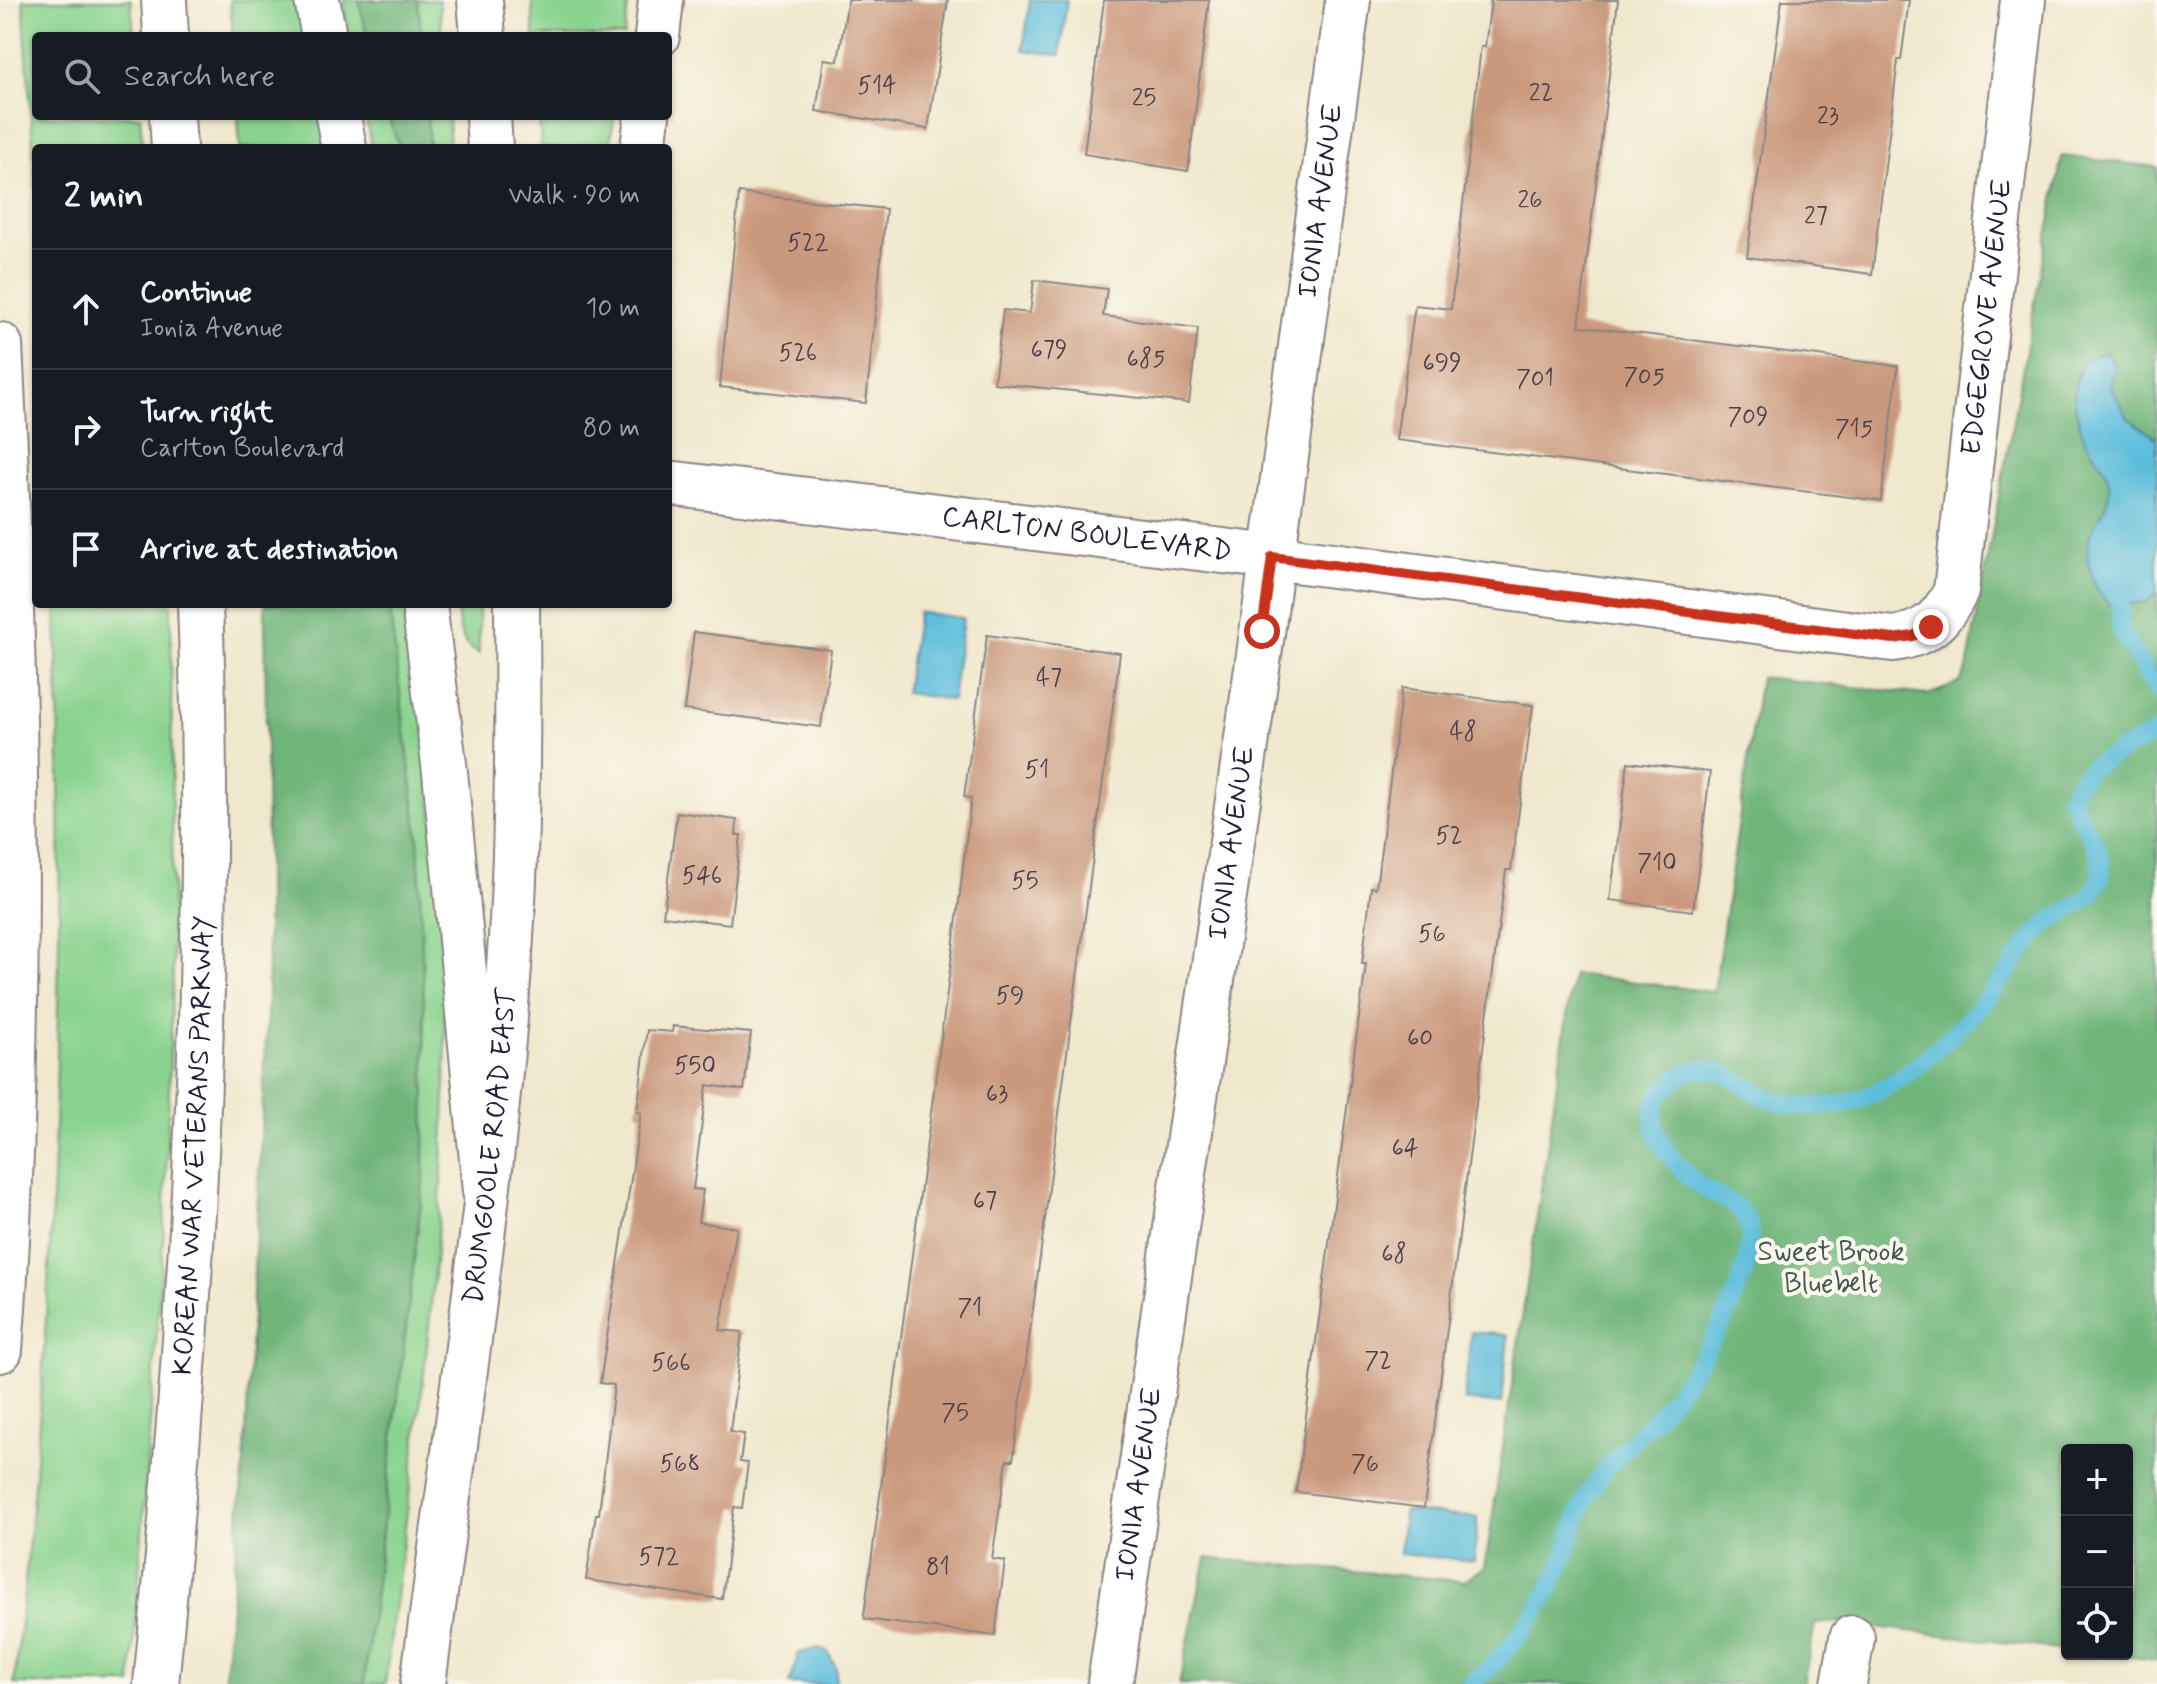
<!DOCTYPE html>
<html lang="en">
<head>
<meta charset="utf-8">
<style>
  :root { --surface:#171b24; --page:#20242c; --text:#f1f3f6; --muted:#9ea1a6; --line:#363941 }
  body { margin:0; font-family:Mynerve,sans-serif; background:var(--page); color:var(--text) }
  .controls { position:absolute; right:24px; bottom:24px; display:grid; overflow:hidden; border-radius:8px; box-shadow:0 2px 6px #0004 }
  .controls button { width:72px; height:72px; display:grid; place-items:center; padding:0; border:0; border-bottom:2px solid var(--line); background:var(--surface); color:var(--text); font:40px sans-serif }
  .stop { position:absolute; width:24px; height:24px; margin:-18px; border:6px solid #c8321e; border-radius:50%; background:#fff }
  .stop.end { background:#c8321e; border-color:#fff; box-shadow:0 2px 8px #0008 }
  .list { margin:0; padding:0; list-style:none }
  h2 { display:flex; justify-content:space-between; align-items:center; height:104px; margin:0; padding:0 32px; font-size:34px }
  h2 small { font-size:26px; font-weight:400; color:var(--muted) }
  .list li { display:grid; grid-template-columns:52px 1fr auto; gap:24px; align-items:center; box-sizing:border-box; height:120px; padding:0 32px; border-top:2px solid var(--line) }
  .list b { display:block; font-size:30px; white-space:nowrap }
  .list p { margin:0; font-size:26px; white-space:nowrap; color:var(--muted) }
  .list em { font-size:26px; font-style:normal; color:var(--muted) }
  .icon { flex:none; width:44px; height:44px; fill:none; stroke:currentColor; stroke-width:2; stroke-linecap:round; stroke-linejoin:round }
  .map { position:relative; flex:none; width:2157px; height:1684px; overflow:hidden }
  .search { position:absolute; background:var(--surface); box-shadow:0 2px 6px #0004; left:32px; top:32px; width:640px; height:88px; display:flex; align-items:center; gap:20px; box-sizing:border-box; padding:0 28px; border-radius:8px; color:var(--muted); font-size:30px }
  .panel { position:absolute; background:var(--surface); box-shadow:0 2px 6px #0004; left:32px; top:144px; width:640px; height:464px; border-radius:8px }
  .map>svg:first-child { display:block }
</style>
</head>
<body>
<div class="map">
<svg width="2157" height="1684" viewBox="0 0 2157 1684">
  <rect width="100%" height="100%" fill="#fbf7ec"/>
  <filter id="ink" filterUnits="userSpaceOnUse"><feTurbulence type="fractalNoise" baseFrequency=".0125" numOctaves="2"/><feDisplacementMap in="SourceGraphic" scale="16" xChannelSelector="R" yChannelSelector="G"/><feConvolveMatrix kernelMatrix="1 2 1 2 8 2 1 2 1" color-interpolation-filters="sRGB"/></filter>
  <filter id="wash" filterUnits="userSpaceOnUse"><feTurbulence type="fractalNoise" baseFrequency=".006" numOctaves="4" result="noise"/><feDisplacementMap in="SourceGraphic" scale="32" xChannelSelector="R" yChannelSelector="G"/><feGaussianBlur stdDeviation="1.8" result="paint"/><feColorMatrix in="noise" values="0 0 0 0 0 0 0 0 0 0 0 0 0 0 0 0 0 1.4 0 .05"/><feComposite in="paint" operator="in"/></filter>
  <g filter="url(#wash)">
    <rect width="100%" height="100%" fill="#f0e8cd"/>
    <g fill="#8ad38f" stroke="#567a65" stroke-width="2">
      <polygon points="23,0 131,0 134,36 36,36 36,116 140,116 143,148 36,148 36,191"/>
      <polygon points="230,0 298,0 305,36 233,36"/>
      <polygon points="343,0 359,0 367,36 349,36"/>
      <polygon points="418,0 439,0 442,36 421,36"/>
      <polygon points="532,0 629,0 624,36 534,36"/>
      <polygon points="238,116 320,116 326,148 240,148"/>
      <polygon points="365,116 388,116 400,148 372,148"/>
      <polygon points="427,116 448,116 450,148 429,148"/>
      <polygon points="539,116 614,116 610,148 541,148"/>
      <path d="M56 604H171L173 978 164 1231 131 1684H14C56 1326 66 964 56 604Z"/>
      <path d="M389 604H412C427 767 449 930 445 1093 440 1291 409 1488 385 1684H364L424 1175 425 1036 418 835Z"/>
      <path d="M456 604H479V654C459 647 459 622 456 604Z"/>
    </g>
    <g fill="#6fb57a" stroke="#486c5a" stroke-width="2">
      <polygon points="359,0 418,0 421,36 367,36"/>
      <polygon points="388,116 427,116 429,148 400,148"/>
      <polygon points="2062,156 2157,167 2157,1660 2104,1654 2127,1654 2127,1450 2067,1450 2067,1650 1834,1622 1815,1624 1803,1684 1179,1684 1206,1558 1464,1581 1485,1567 1573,974 1714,992 1760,677 1928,695 1959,683 1967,669"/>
      <polygon points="265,604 389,604 418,835 425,1036 424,1175 364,1684 224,1684 245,1449 268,998"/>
    </g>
    <g fill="#5dbedb" stroke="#40708b" stroke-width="2">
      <polygon points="1030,0 1067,0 1060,55 1023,50"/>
      <path d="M2107 352 2116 367 2110 386 2128 418 2157 439V594L2146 602 2111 606C2093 591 2081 555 2091 532 2096 520 2108 506 2109 493 2112 470 2096 460 2087 443 2072 412 2063 358 2107 352Z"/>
      <polygon points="918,612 963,618 952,700 905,693"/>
      <polygon points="1471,1332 1508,1335 1502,1404 1464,1400"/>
      <polygon points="1404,1511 1478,1518 1474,1561 1400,1554"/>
      <polygon points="818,1648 828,1652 836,1667 836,1684 789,1684 799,1653"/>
    </g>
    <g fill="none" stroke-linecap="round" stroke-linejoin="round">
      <g stroke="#5dbedb" stroke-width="18">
        <polyline points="2120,605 2121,631 2157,690"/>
        <path d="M1471 1684C1508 1655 1547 1604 1564 1559 1572 1537 1576 1515 1588 1495 1611 1456 1650 1428 1677 1392 1706 1355 1736 1305 1747 1260 1750 1244 1754 1227 1743 1214 1732 1199 1712 1196 1698 1184 1664 1155 1630 1114 1676 1079 1716 1049 1744 1094 1781 1103 1800 1108 1823 1107 1842 1104 1898 1094 1963 1028 1997 986 2013 966 2026 943 2044 926 2061 910 2092 904 2100 879 2109 854 2079 821 2070 798 2084 757 2126 754 2157 731"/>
      </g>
    </g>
    <g id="blocks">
      <g fill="#ca997d">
        <polygon points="848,0 948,0 928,129 816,111 824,59 838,61"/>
        <polygon points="1104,0 1209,0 1188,171 1084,154"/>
        <polygon points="1491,0 1618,0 1579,326 1898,366 1881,501 1396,440 1415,305 1451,309 1481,47 1485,47"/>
        <polygon points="1782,0 1909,0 1901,60 1898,60 1872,274 1747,257"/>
        <polygon points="739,193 886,209 866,403 720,387"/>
        <polygon points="1034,280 1107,289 1103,316 1198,328 1189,403 994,383 1003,310 1030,313"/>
        <polygon points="694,632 831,650 821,727 684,710"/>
        <polygon points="987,635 1120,653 1013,1460 1007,1460 992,1559 1005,1561 995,1636 865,1619 864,1615 958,910 971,798 964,797"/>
        <polygon points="1402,688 1533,705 1511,870 1506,870 1424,1508 1296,1492 1366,964 1362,964 1371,887 1376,888"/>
        <polygon points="1628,762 1710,772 1693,911 1610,900"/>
        <polygon points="677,812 737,820 736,835 741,835 730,924 663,916"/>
        <polygon points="673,1026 751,1033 744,1090 707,1085 693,1189 703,1190 698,1222 737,1228 720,1330 742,1332 730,1432 744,1434 740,1462 748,1463 742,1508 734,1507 722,1599 586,1580 596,1514 599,1514 614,1385 600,1383 641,1113 637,1112 647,1030 672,1032"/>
      </g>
    </g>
  </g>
  <g filter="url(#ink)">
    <use href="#blocks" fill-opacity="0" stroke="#898584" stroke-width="2"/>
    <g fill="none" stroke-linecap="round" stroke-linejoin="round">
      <defs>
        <g id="street">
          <polyline points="657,36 661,0"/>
          <polyline points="643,148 647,116"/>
          <path id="s1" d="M668 483 1272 557 1893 639C1926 634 1941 621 1956 591L2023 0"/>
          <path id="s2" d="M1110 1684 1259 655 1348 0"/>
          <polyline points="1844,1684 1852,1638"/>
        </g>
        <g id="secondary">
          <polyline points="480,0 483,36"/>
          <polyline points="488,116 490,148"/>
          <path id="s3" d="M423 1684C453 1450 490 1215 508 980 518 854 518 730 517 604"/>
        </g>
        <g id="highway">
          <polyline points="164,0 166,36"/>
          <polyline points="317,0 324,36"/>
          <polyline points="172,116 174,148"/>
          <polyline points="338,116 344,148"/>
          <path d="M0 345C17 679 25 1016 0 1350"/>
          <polyline points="424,604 445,772 485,1191"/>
          <path id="s4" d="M156 1684C191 1325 214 965 200 604"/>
        </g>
      </defs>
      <use href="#street" stroke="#898584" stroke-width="48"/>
      <use href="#secondary" stroke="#898584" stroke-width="48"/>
      <use href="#highway" stroke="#898584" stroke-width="48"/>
      <use href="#street" stroke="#fff" stroke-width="44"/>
      <use href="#secondary" stroke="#fff" stroke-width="44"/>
      <use href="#highway" stroke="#fff" stroke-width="44"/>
    </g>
  </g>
  <g fill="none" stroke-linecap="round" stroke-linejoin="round" filter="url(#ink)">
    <polyline stroke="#c8321e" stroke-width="10" points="1262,631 1272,557 1893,639 1913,636 1931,627"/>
  </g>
  <g text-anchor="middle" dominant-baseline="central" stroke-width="8" stroke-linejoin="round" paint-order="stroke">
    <g font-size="24" fill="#4c404c">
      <text x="877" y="86">514</text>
      <text x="1541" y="93">22</text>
      <text x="1144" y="98">25</text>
      <text x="1828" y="116">23</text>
      <text x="1530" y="200">26</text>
      <text x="1816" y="216">27</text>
      <text x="808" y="243">522</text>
      <text x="1049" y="350">679</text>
      <text x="798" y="353">526</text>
      <text x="1146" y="359">685</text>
      <text x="1442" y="363">699</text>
      <text x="1644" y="377">705</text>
      <text x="1535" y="379">701</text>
      <text x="1748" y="417">709</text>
      <text x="1854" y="429">715</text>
      <text x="1049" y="678">47</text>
      <text x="1463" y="732">48</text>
      <text x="1037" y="770">51</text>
      <text x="1449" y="836">52</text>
      <text x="1657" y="863">710</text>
      <text x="702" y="876">546</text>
      <text x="1025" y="881">55</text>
      <text x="1432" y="934">56</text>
      <text x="1010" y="996">59</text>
      <text x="1420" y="1038">60</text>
      <text x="695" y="1066">550</text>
      <text x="997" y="1094">63</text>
      <text x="1405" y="1148">64</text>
      <text x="985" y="1201">67</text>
      <text x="1394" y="1254">68</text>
      <text x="970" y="1308">71</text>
      <text x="1378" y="1361">72</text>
      <text x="671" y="1363">566</text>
      <text x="955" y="1413">75</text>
      <text x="680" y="1464">568</text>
      <text x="1365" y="1464">76</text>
      <text x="659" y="1557">572</text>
      <text x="938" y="1567">81</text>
    </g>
    <g font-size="28" fill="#22223b" stroke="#fbf7ec">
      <text stroke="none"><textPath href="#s2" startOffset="1498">IONIA AVENUE</textPath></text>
      <text stroke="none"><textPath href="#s1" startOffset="1594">EDGEGROVE AVENUE</textPath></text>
      <text stroke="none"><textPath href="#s1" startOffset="422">CARLTON BOULEVARD</textPath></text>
      <text stroke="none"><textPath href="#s2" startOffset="850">IONIA AVENUE</textPath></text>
      <text stroke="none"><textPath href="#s4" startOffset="540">KOREAN WAR VETERANS PARKWAY</textPath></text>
      <text stroke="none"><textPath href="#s3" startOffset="542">DRUMGOOLE ROAD EAST</textPath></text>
      <text stroke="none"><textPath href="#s2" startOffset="202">IONIA AVENUE</textPath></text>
    </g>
    <g font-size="28" fill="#415754" stroke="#fbf7ec">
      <text x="1831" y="1252">Sweet Brook<tspan x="1831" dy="32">Bluebelt</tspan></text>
    </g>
  </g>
</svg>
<div class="controls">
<button>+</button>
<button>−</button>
<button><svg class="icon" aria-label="locate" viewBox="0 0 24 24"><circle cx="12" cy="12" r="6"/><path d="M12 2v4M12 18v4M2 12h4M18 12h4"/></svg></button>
</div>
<div class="stop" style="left:1262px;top:631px"></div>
<div class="stop end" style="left:1931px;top:627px"></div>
<div class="search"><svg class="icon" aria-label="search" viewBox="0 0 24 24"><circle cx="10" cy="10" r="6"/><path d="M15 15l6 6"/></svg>Search here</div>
<section class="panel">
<h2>2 min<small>Walk · 90 m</small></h2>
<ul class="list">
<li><svg class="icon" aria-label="ahead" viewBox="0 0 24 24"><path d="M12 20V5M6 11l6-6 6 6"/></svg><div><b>Continue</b><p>Ionia Avenue</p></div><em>10 m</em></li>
<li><svg class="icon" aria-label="right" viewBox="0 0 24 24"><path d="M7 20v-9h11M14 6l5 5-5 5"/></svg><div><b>Turn right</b><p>Carlton Boulevard</p></div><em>80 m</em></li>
<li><svg class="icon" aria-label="arrive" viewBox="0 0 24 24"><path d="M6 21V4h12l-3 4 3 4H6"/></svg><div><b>Arrive at destination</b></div></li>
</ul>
</section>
</div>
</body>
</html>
